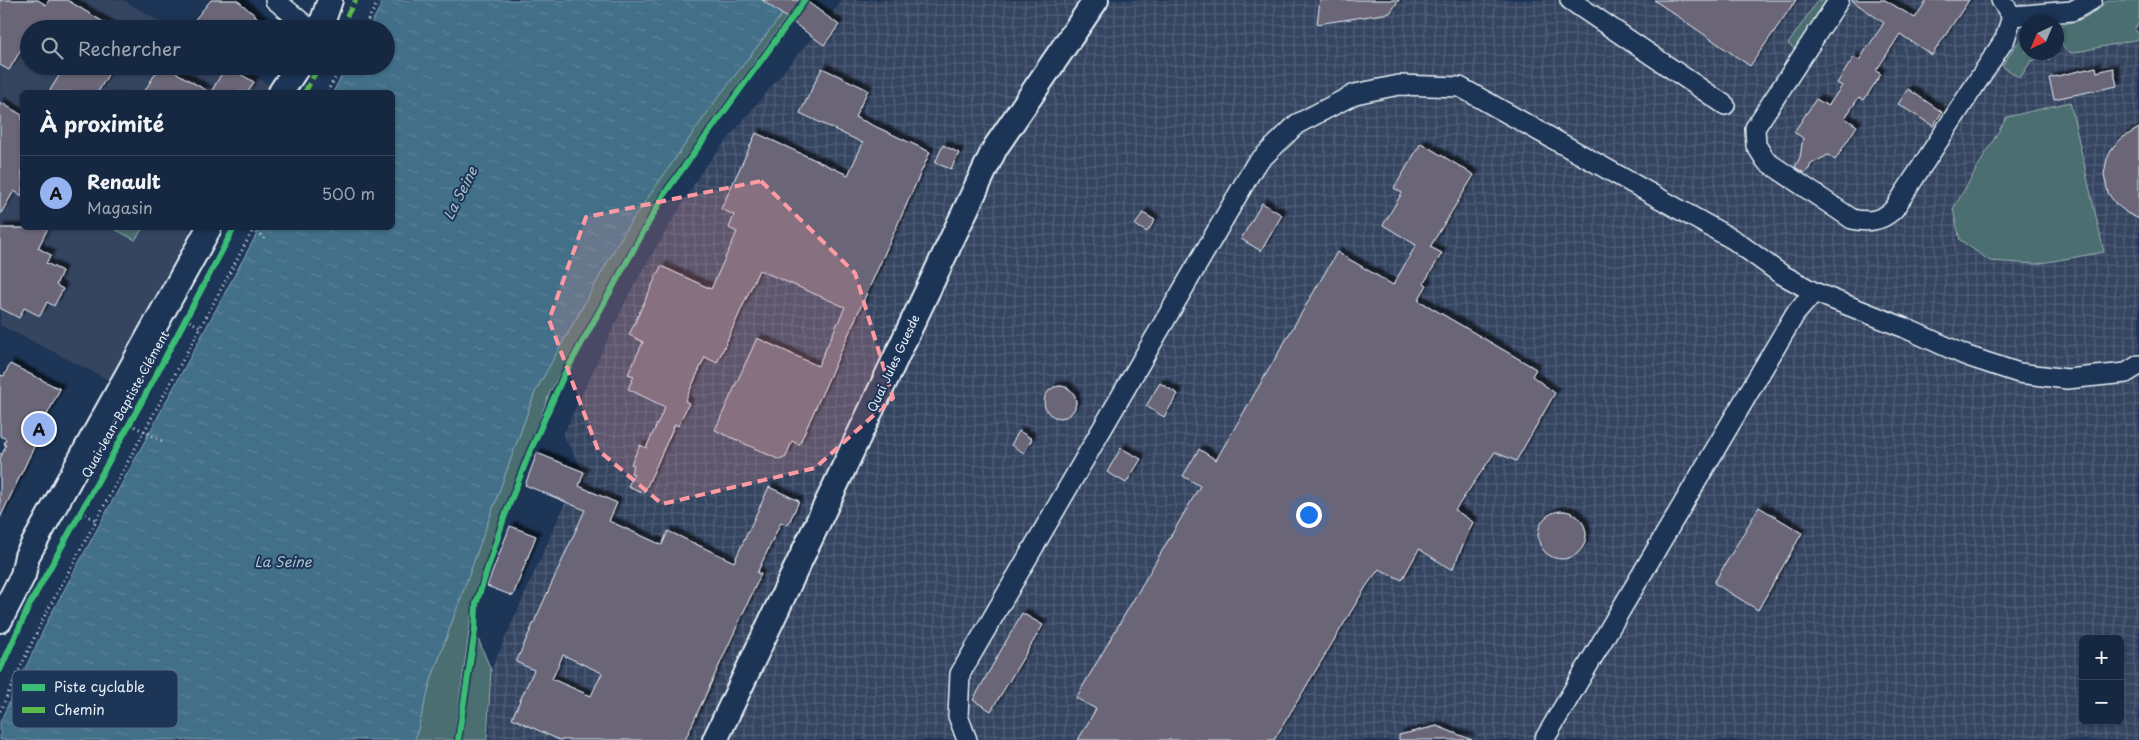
<!DOCTYPE html>
<html lang="fr">
<head>
<meta charset="utf-8">
<style>
  :root { --surface:#162841; --page:#1f3048; --text:#f1f3f6; --muted:#9ea6b1; --line:#35445a; --accent:#95b2f1 }
  body { margin:0; font-family:"Playpen Sans",sans-serif; background:var(--page); color:var(--text) }
  .controls { position:absolute; right:15px; bottom:15px; display:grid; overflow:hidden; border-radius:8px; box-shadow:0 1px 4px #0004 }
  .controls button { width:45px; height:45px; display:grid; place-items:center; padding:0; border:0; border-bottom:1px solid var(--line); background:var(--surface); color:var(--text); font:25px sans-serif }
  .compass { position:absolute; left:2019px; top:15px; width:45px; height:45px; border-radius:50%; background:var(--surface); box-shadow:0 1px 4px #0004; rotate:224deg }
  .you { position:absolute; left:1308px; top:514px; width:18px; height:18px; margin:-12px; border:4px solid #fff; border-radius:50%; background:#1a73e8; box-shadow:0 0 0 8px #1a73e833 }
  .badge { display:grid; place-items:center; width:32px; height:32px; border-radius:50%; background:var(--accent); color:#111; font-size:16px; font-weight:700 }
  .pin { position:absolute; translate:-50% -50%; border:2px solid #fff; box-shadow:0 1px 5px #0006 }
  .list { margin:0; padding:0; list-style:none }
  h2 { display:flex; justify-content:space-between; align-items:center; height:65px; margin:0; padding:0 20px; font-size:21px }
  h2 small { font-size:16px; font-weight:400; color:var(--muted) }
  .list li { display:grid; grid-template-columns:32px 1fr auto; gap:15px; align-items:center; box-sizing:border-box; height:75px; padding:0 20px; border-top:1px solid var(--line) }
  .list b { display:block; font-size:19px; white-space:nowrap }
  .list p { margin:0; font-size:16px; white-space:nowrap; color:var(--muted) }
  .list em { font-size:16px; font-style:normal; color:var(--muted) }
  .icon { flex:none; width:28px; height:28px; fill:none; stroke:currentColor; stroke-width:2; stroke-linecap:round; stroke-linejoin:round }
  .map { position:relative; flex:none; width:2139px; height:740px; overflow:hidden }
  .search { position:absolute; background:var(--surface); box-shadow:0 1px 4px #0004; left:20px; top:20px; width:375px; height:55px; display:flex; align-items:center; gap:12px; box-sizing:border-box; padding:0 18px; border-radius:28px; color:var(--muted); font-size:19px }
  .panel { position:absolute; background:var(--surface); box-shadow:0 1px 4px #0004; left:20px; top:90px; width:375px; height:140px; border-radius:8px }
  .map>svg:first-child { display:block }
</style>
</head>
<body>
<div class="map">
<svg width="2139" height="740" viewBox="0 0 2139 740">
  <defs>
    <pattern id="industrial-grid" width="8" height="8" patternUnits="userSpaceOnUse" patternTransform="scale(1.25)"><rect width="8" height="8" fill="#344461"/><path d="M0 4h8M4 0v8" fill="none" stroke="#515f78"/></pattern>
    <pattern id="water-ripples" width="26" height="14" patternUnits="userSpaceOnUse" patternTransform="scale(1.25)"><rect width="26" height="14" fill="#436f89"/><path d="M2 4q2-2 4 0t4 0M15 11q2-2 4 0t4 0" fill="none" stroke="#5e849a"/></pattern>
    <filter id="shadow"><feDropShadow dx="4.5" dy="-4.5" stdDeviation="1" flood-color="#0009"/></filter>
  </defs>
  <rect width="100%" height="100%" fill="#1d3557"/>
  <filter id="ink" filterUnits="userSpaceOnUse"><feTurbulence type="fractalNoise" baseFrequency=".02" numOctaves="2"/><feDisplacementMap in="SourceGraphic" scale="10" xChannelSelector="R" yChannelSelector="G"/><feConvolveMatrix kernelMatrix="1 2 1 2 8 2 1 2 1" color-interpolation-filters="sRGB"/></filter>
  <g filter="url(#ink)">
    <polygon fill="#344461" points="0,0 123,0 172,29 29,29 29,66 237,66 269,85 265,92 22,92 22,228 192,228 109,380 0,325"/>
    <path fill="url(#industrial-grid)" fill-rule="evenodd" d="M843 0H2139V740H489L491 670 581 467 563 435 630 292 703 169ZM2026 22H2056V52H2026ZM2083 639H2120V721H2083Z"/>
    <g fill="#4c6e70" stroke="#9ab0b4">
      <polygon points="793,0 799,0 662,190 550,392 479,581 473,603 454,740 415,740 431,680 535,392 626,229 716,100"/>
      <polygon points="1818,0 1827,0 1795,49 1788,44"/>
      <path d="M2107 0H2139V22L2134 30 2139 33V39L2072 53 2065 50 2057 31V26C2077 21 2094 17 2107 0Z"/>
      <polygon points="2026,34 2026,52 2053,53 2050,59 2031,61 2020,78 2002,66 2016,45"/>
      <polygon points="2070,102 2104,252 2036,264 1990,261 1960,240 1953,209 2007,117"/>
      <polygon points="113,228 143,228 135,240"/>
      <polygon points="475,631 491,670 487,740 458,740"/>
    </g>
    <polygon fill="url(#water-ripples)" stroke="#85a3b5" points="384,0 793,0 716,100 626,229 535,392 431,680 415,740 0,740 0,722 49,618 260,228 392,228 392,92 333,92 347,66 386,66 386,29 368,29"/>
    <g fill="#6b6678" stroke="#e8f1f8" fill-rule="evenodd" filter="url(#shadow)">
      <polygon points="0,0 38,0 46,5 49,0 67,0 115,29 29,29 29,36 9,70 0,65"/>
      <polygon points="211,0 237,0 271,29 187,29"/>
      <polygon points="762,0 805,0 839,25 824,45"/>
      <polygon points="1320,0 1399,0 1390,13 1317,24"/>
      <polygon points="1654,0 1796,0 1750,66"/>
      <polygon points="1851,0 1885,0 1915,18 1927,0 1969,0 1932,55 1900,34 1876,71 1881,74 1864,100 1859,97 1845,118 1857,126 1835,160 1828,155 1811,164 1809,169 1804,173 1795,167 1800,157 1803,138 1794,132 1816,99 1828,106 1842,86 1837,83 1854,57 1859,60 1884,23"/>
      <polygon points="65,66 113,66 98,92 49,92"/>
      <polygon points="160,66 165,66 209,92 144,92"/>
      <polygon points="226,66 254,82 248,92 211,92"/>
      <polygon points="2096,67 2097,72 2113,68 2117,86 2054,99 2049,78"/>
      <polygon points="822,68 868,90 855,117 930,152 799,445 792,441 786,457 780,460 715,430 757,338 818,366 845,307 759,270 717,363 705,357 685,401 689,403 678,426 675,424 644,493 628,486 634,474 631,473 634,465 631,464 640,445 646,448 665,407 628,389 634,376 628,374 643,342 629,335 661,266 711,289 737,232 729,228 734,215 721,209 756,133 848,175 863,143 800,113"/>
      <polygon points="1908,89 1942,112 1933,126 1898,104"/>
      <polygon points="0,102 22,115 22,196 14,191 0,215"/>
      <polygon points="2139,128 2139,219 2127,213 2115,203 2108,193 2104,174 2107,159 2113,147 2122,138"/>
      <polygon points="1421,143 1474,175 1430,247 1442,253 1424,283 1427,285 1418,300 1536,369 1532,376 1555,393 1516,461 1495,452 1455,510 1473,522 1452,570 1419,549 1402,580 1379,569 1367,585 1274,740 1078,740 1096,709 1076,698 1200,486 1183,476 1199,449 1216,460 1337,252 1393,285 1416,245 1383,225 1402,193 1394,188"/>
      <polygon points="943,145 959,153 951,169 935,163"/>
      <polygon points="1262,203 1282,215 1261,251 1241,239"/>
      <polygon points="1143,213 1155,220 1147,232 1135,225"/>
      <polygon points="0,228 48,228 38,248 51,255 46,263 62,271 56,285 63,289 54,306 47,302 40,316 24,308 19,318 0,308"/>
      <polygon points="10,364 60,389 42,425 44,426 0,518 0,459 6,445 4,444 6,439 0,436 0,375 4,376"/>
      <polygon points="1160,383 1178,394 1164,417 1146,406"/>
      <circle cx="1060" cy="402" r="16"/>
      <polygon points="1019,431 1032,439 1024,453 1011,445"/>
      <polygon points="1121,448 1141,459 1126,483 1107,472"/>
      <path d="M537 453 584 472 579 486 617 503 609 521 662 545 668 531 734 562 769 487 799 501 788 525 781 522 757 573 761 574 685 740H559L512 718 534 670 516 662 585 510 525 485ZM563 655 602 673 591 696 552 679Z"/>
      <polygon points="1759,507 1802,533 1758,610 1714,583"/>
      <circle cx="1562" cy="535" r="24"/>
      <polygon points="510,526 536,536 513,596 487,586"/>
      <polygon points="1022,613 1043,625 991,711 973,700"/>
      <polygon points="1437,726 1472,740 1399,740 1399,735"/>
    </g>
    <g fill="none" stroke-linecap="round" stroke-linejoin="round">
      <defs>
        <g id="minor">
          <polyline points="275,0 310,29"/>
          <polyline points="1570,0 1725,105"/>
          <path d="M1839 0 1755 128 1756 145 1766 161 1852 219C1869 223 1882 221 1894 209L2005 39 2012 16"/>
          <polyline points="2001,0 2012,16"/>
          <polyline points="2012,16 2072,11 2092,0"/>
          <polyline points="967,740 958,716 960,674 1255,165 1297,124 1355,94 1399,85 1460,87 1734,240 1781,274 1814,292 1905,328 1967,356 2019,373 2067,379 2126,373 2139,365"/>
          <polyline points="1544,740 1795,314 1814,292"/>
        </g>
        <g id="major">
          <polyline points="320,29 330,0"/>
          <polyline points="281,92 298,66"/>
          <polyline points="0,620 23,575 27,556 209,228"/>
          <polyline points="715,740 995,148 1096,0"/>
        </g>
      </defs>
      <use href="#minor" stroke="#e8f1f8" stroke-width="22"/>
      <use href="#major" stroke="#e8f1f8" stroke-width="28"/>
      <g stroke="#e8f1f8" stroke-width="3" stroke-dasharray="1 4" stroke-linecap="butt">
        <polyline points="363,29 379,0"/>
        <polyline points="327,92 342,66"/>
        <polyline points="185,319 201,327"/>
        <polyline points="0,454 2,455"/>
        <polyline points="81,512 97,521"/>
        <polyline points="0,711 43,619 254,228"/>
      </g>
      <use href="#minor" stroke="#1d3557" stroke-width="19"/>
      <use href="#major" stroke="#1d3557" stroke-width="24"/>
      <g stroke="#e8f1f8" stroke-width="3" stroke-dasharray="1 4" stroke-linecap="butt">
        <polyline points="247,228 264,237 262,242"/>
        <polyline points="130,424 162,441 161,443"/>
      </g>
      <g stroke="#5cbc4b" stroke-width="5" stroke-dasharray="10 5" stroke-linecap="butt">
        <polyline points="339,29 356,0"/>
        <polyline points="305,92 319,66"/>
      </g>
      <defs>
        <g id="cycleway">
          <polyline points="0,670 30,604 141,403 234,228"/>
          <polyline points="458,740 475,631 476,604 504,518 529,454 564,375 665,193 805,0"/>
        </g>
      </defs>
      <use href="#cycleway" stroke="#1d3557" stroke-width="9"/>
      <use href="#cycleway" stroke="#3abd76" stroke-width="6"/>
    </g>
  </g>
  <path fill="#ff9aa2" fill-opacity="0.2" stroke="#ff9aa2" stroke-width="4" stroke-dasharray="10 6" stroke-linejoin="round" d="M761 181 855 273 893 398 815 468 662 504 598 450 549 320 586 217Z"/>
  <g text-anchor="middle" dominant-baseline="central" stroke-width="4" stroke-linejoin="round" paint-order="stroke">
    <g font-size="12" fill="#e8f1f8" stroke="#1d3557">
      <text transform="translate(893 363) rotate(-65)">Quai Jules Guesde</text>
      <text transform="translate(125 404) rotate(-61)">Quai Jean-Baptiste Clément</text>
    </g>
    <g font-size="14" font-style="italic" fill="#aec4d1" stroke="#1d3557">
      <text transform="translate(460 193) rotate(-63)">La Seine</text>
      <text x="283" y="561">La Seine</text>
    </g>
  </g>
  <rect x="12" y="670" width="166" height="58" rx="8" fill="#1d3557" stroke="#5a6d87" stroke-width="1"/>
  <rect x="22" y="684" width="23" height="7" fill="#3abd76"/>
  <rect x="22" y="707" width="23" height="6" fill="#5cbc4b"/>
  <g font-size="14" fill="#e8f1f8">
    <text x="54" y="692">Piste cyclable</text>
    <text x="54" y="715">Chemin</text>
  </g>
</svg>
<div class="controls">
<button>+</button>
<button>−</button>
</div>
<svg class="compass" viewBox="-18 -18 36 36"><path d="M0-13l5 13h-10z" fill="#e53935"/><path d="M0 13l5-13h-10z" fill="#9ea6b1"/></svg>
<div class="you"></div>
<div class="pin badge" style="left:39px;top:429px">A</div>
<div class="search"><svg class="icon" aria-label="search" viewBox="0 0 24 24"><circle cx="10" cy="10" r="6"/><path d="M15 15l6 6"/></svg>Rechercher</div>
<section class="panel">
<h2>À proximité<small></small></h2>
<ul class="list">
<li><span class="badge">A</span><div><b>Renault</b><p>Magasin</p></div><em>500 m</em></li>
</ul>
</section>
</div>
</body>
</html>
